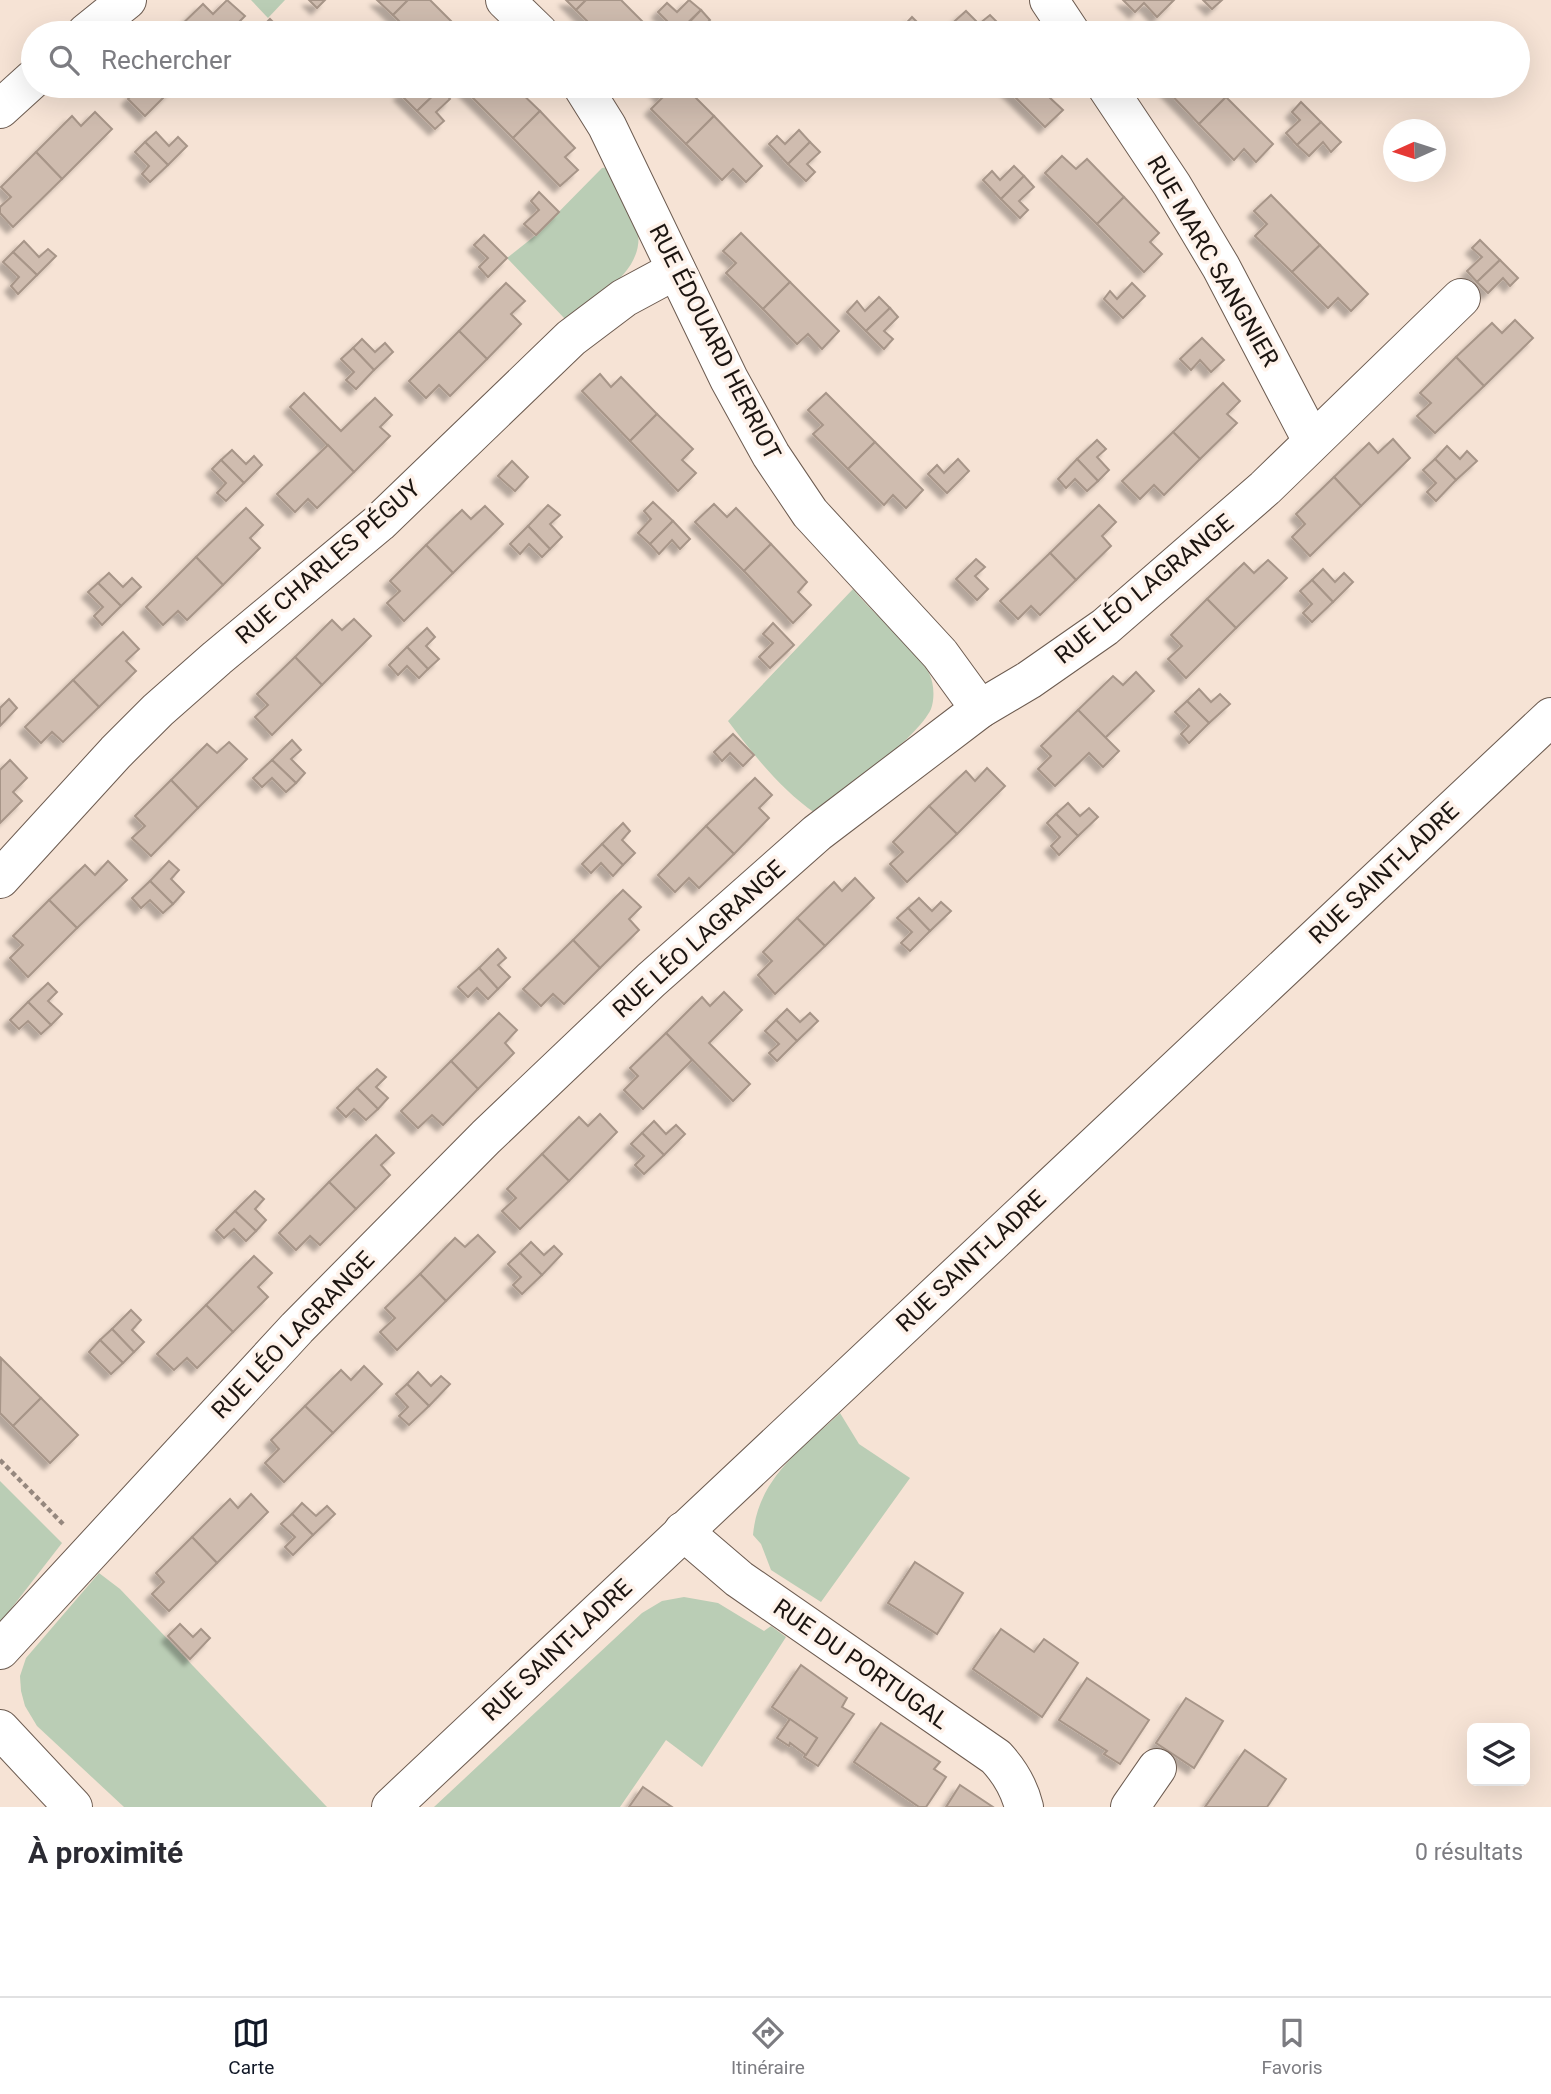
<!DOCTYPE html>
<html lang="fr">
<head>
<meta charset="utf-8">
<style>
  :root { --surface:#fff; --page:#f2f2f3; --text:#2b2b33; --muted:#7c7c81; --line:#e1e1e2; --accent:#111827 }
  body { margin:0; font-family:Roboto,sans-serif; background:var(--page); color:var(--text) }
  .controls { position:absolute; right:21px; bottom:21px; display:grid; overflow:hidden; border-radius:10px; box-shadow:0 7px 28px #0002 }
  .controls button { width:63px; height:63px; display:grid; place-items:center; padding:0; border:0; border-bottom:2px solid var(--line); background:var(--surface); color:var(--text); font:35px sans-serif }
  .compass { position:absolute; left:1383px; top:119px; width:63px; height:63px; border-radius:50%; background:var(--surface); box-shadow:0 7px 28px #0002; rotate:267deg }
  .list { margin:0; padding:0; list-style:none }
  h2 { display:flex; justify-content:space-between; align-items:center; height:91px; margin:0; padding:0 28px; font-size:30px }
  h2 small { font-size:23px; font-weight:400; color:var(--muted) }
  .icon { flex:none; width:38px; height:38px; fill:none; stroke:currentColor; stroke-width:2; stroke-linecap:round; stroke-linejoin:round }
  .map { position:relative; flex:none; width:1551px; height:1807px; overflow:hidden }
  .search { position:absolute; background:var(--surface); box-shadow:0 7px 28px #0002; left:21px; right:21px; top:21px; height:77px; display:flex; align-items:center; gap:18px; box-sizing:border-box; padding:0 24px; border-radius:38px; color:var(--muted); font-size:26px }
  .sheet { height:189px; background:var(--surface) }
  nav { display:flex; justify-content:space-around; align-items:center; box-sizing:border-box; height:98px; border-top:2px solid var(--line); background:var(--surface); font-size:19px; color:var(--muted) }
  nav a { display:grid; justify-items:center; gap:4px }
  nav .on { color:var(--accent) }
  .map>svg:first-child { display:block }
</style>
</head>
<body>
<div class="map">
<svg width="1551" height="1807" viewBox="0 0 1551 1807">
  <defs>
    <filter id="shadow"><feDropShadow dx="-6" dy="6" stdDeviation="2" flood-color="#0004"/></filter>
  </defs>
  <rect width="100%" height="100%" fill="#f6e3d5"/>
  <g fill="#bacdb5">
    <polygon points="251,0 285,0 268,18"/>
    <path d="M610 167C618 186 634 213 638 232 644 273 594 299 565 319L507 258 536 235 602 168Z"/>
    <path d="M853 589C876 618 910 640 929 673 934 683 935 698 931 709 917 739 843 791 815 813 780 789 754 755 728 721Z"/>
    <path d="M840 1413 859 1444 910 1478 821 1602 771 1570 761 1544 753 1535C758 1478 801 1450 840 1413Z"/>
    <polygon points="0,1481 62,1543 0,1623"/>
    <polygon points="99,1573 120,1589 327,1807 124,1807 37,1726 25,1706 21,1691 20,1676 26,1658"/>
    <polygon points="684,1597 718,1603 764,1631 771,1626 786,1637 702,1767 666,1740 620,1807 434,1807 642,1613 662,1601"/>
  </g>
  <g fill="#cfbcaf" stroke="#a79588" stroke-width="2" filter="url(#shadow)">
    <polygon points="227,0 245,16 228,33 173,33 203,4 213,14"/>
    <polygon points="309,0 325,0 317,8"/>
    <polygon points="377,0 408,0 393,15"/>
    <polygon points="408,0 430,0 455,25 447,33 411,33 393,15"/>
    <polygon points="566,0 586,0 576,10"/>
    <polygon points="586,0 621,0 652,31 599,33 576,10"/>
    <polygon points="689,0 701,10 678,32 658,12 667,3 677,12"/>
    <polygon points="1123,0 1174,0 1157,17 1144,3 1135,12"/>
    <polygon points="1203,0 1222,0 1212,9"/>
    <polygon points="701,10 710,20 697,33 679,33"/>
    <polygon points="966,11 979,24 990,15 1008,33 952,33 947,28"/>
    <polygon points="912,17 924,29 920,33 884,33 893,24 899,31"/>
    <polygon points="270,19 284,33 263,33 259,30"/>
    <polygon points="141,86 175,86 145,116 128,99"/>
    <polygon points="409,86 417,93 424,86 438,86 441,88 417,111 400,94"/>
    <polygon points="467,86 514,86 540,111 513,138 464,89"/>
    <polygon points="652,86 684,86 714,116 686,144 651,109 663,97"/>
    <polygon points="1004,86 1061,86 1049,97 1063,110 1045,127"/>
    <polygon points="1163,86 1215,86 1226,97 1199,124"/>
    <polygon points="441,88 450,99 436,112 444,121 435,129 417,111"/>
    <polygon points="1226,97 1273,144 1256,162 1244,149 1234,160 1199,124"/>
    <polygon points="1301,102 1321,122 1297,145 1286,133 1300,120 1292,112"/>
    <polygon points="540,111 575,148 565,157 578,170 560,186 513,138"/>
    <polygon points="95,112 112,129 62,179 36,152 72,116 81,126"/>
    <polygon points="714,116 762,166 746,182 733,169 722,180 686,144"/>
    <polygon points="1321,122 1341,142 1331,152 1323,142 1309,156 1297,145"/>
    <polygon points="799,130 810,142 788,164 769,144 777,136 785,144"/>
    <polygon points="156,132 169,146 178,137 187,146 168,165 145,142"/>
    <polygon points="145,142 168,165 150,182 142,174 149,166 135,152"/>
    <polygon points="810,142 820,152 807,164 815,172 806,181 788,164"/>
    <polygon points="36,152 62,179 13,227 0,213 0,207 11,197 1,187"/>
    <polygon points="1062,156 1076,169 1087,159 1124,197 1097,224 1045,173"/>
    <polygon points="1014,166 1024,176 1001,199 983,180 992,171 1000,180"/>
    <polygon points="1024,176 1034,187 1019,201 1028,210 1020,218 1001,199"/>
    <polygon points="539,192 559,212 536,235 524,224 539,210 531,201"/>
    <polygon points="1271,195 1320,245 1292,272 1255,236 1267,224 1254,211"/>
    <polygon points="1124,197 1159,233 1150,242 1162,254 1144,272 1097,224"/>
    <polygon points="741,233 790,282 763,309 726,273 736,263 723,251"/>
    <polygon points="484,235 507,258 488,277 479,267 488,258 474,245"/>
    <polygon points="1480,240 1500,260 1477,282 1467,271 1482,257 1472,248"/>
    <polygon points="24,241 39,257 48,249 56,256 37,275 13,252"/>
    <polygon points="1320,245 1368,294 1351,311 1338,298 1328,308 1292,272"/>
    <polygon points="13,252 37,275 18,294 11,286 19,277 3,262"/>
    <polygon points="1500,260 1518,278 1510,286 1503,278 1488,293 1477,282"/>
    <polygon points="790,282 839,331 822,349 808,334 797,344 763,309"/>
    <polygon points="506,283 525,301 511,314 521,324 487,359 459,331"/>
    <polygon points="1132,283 1145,296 1123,318 1104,299 1110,291 1117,299"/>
    <polygon points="879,297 890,308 866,331 847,312 857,301 865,311"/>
    <polygon points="890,308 898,317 884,331 893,339 884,349 866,331"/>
    <polygon points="1515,320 1533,338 1484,386 1456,357 1492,323 1502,333"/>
    <polygon points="459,331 487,359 450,396 439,385 426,398 409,381"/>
    <polygon points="1202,338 1224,360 1211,372 1200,360 1191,370 1180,359"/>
    <polygon points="362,339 375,352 385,343 393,352 374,370 353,348"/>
    <polygon points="353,348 374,370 356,389 346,380 354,372 341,359"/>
    <polygon points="1456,357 1484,386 1435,433 1417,416 1431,403 1420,393"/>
    <polygon points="600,374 611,387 621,377 657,414 630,441 582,391"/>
    <polygon points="1223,383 1240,401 1227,414 1237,423 1200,459 1173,432"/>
    <polygon points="304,393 341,431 375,398 392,415 380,427 390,436 354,472 290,407"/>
    <polygon points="826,393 875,442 848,469 813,434 823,425 808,410"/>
    <polygon points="657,414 693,449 682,460 696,473 678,491 630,441"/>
    <polygon points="1173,432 1200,459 1164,495 1154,485 1140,499 1122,481"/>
    <polygon points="1393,439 1410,458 1361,506 1334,477 1369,443 1378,453"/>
    <polygon points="1097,440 1106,449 1097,457 1109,470 1098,481 1077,459"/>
    <polygon points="875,442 923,490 906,508 893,495 884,505 848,469"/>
    <polygon points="328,445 354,472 317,508 308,499 295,512 277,494"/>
    <polygon points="1447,446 1460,459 1467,451 1477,461 1456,480 1435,459"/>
    <polygon points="232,450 246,464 254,456 262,465 244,483 221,460"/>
    <polygon points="958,459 969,471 947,493 928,474 937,465 944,473"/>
    <polygon points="1077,459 1098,481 1087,491 1075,479 1066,488 1058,479"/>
    <polygon points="1435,459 1456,480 1436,501 1427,492 1436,483 1423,470"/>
    <polygon points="221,460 244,483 226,501 217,493 226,483 212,469"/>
    <polygon points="512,461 528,477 515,491 498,476"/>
    <polygon points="1334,477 1361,506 1310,556 1292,537 1305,524 1296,514"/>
    <polygon points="653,502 673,521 650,544 638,533 651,519 644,511"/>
    <polygon points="714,504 727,517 736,508 771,544 744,571 695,522"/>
    <polygon points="548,505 560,515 550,524 562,537 550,549 528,526"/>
    <polygon points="1099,505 1116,522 1102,536 1111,546 1076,580 1050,553"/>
    <polygon points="485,506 503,524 453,573 426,545 462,510 471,519"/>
    <polygon points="246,508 263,525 250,538 260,548 223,585 196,557"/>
    <polygon points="673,521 690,539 680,549 672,540 659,554 650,544"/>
    <polygon points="528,526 550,549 542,557 529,544 520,554 510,544"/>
    <polygon points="771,544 807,582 798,592 811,605 793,623 744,571"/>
    <polygon points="426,545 453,573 404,621 387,603 400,591 390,581"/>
    <polygon points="1050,553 1076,580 1040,615 1031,606 1018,619 1000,601"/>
    <polygon points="196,557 223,585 187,620 178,611 163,625 146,607"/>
    <polygon points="976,559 985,567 975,576 988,589 977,600 956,579"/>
    <polygon points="1268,560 1287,578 1236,628 1207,599 1244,563 1254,573"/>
    <polygon points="1323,569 1335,582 1344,573 1353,582 1333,602 1312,580"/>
    <polygon points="109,573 123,587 132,578 141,587 121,606 98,583"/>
    <polygon points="1312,580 1333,602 1312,622 1303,613 1312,604 1300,591"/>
    <polygon points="98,583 121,606 102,625 94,616 103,607 88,592"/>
    <polygon points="1207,599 1236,628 1186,678 1168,659 1182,646 1171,635"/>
    <polygon points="354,619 371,636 322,685 295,657 332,620 342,630"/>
    <polygon points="773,623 794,645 770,668 759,657 773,643 763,634"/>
    <polygon points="427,628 435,637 426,646 439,659 428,669 407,647"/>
    <polygon points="123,632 139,649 126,661 136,671 99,707 73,680"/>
    <polygon points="407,647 428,669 419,678 407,666 398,675 389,665"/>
    <polygon points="295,657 322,685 272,735 255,717 268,705 257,694"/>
    <polygon points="1136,672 1154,691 1105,738 1078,710 1113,676 1123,685"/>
    <polygon points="73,680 99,707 63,742 52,732 41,743 25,727"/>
    <polygon points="1199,689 1211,702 1220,694 1230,704 1209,723 1187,701"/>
    <polygon points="9,699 17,708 0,726 0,708"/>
    <polygon points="1187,701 1209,723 1189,743 1181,734 1189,726 1175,712"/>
    <polygon points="1078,710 1119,751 1103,767 1089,753 1055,786 1038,769 1051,756 1041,746"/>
    <polygon points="733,734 754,755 743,766 730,753 722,761 714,752"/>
    <polygon points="292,740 301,750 291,759 305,773 296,783 272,760"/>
    <polygon points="229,742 247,759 198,808 171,780 207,744 217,753"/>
    <polygon points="10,760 27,778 13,792 22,801 0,823 0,770"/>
    <polygon points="272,760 296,783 286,792 272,778 262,787 253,778"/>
    <polygon points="987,768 1005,786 957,834 929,806 966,771 975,781"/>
    <polygon points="755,778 772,795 759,808 769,818 734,854 706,826"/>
    <polygon points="171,780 198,808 151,856 132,838 145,826 135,816"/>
    <polygon points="1068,803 1080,816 1089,808 1098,817 1078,836 1056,814"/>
    <polygon points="929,806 957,834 907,882 890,864 903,852 893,842"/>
    <polygon points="1056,814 1078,836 1059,855 1051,846 1060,837 1047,823"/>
    <polygon points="623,823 630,831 622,840 635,853 623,865 602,844"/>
    <polygon points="706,826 734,854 699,888 689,878 675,892 658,875"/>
    <polygon points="602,844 623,865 613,876 601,863 591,873 582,864"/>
    <polygon points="108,861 127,880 77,928 49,900 85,865 95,875"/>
    <polygon points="169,861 179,870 171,879 184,892 173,904 150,881"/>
    <polygon points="855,878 874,898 825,946 797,918 834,882 842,891"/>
    <polygon points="150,881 173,904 163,913 150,900 141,908 132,898"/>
    <polygon points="623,890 641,907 629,919 639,930 600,968 573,940"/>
    <polygon points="919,898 932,911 941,902 951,911 930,931 908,908"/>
    <polygon points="49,900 77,928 28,977 10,958 23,945 13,936"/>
    <polygon points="908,908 930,931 910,951 901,943 912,932 897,918"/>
    <polygon points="797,918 825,946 775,994 758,975 772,961 763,952"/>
    <polygon points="573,940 600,968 564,1004 553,994 541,1006 523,989"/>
    <polygon points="498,949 506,958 498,965 510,977 498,989 479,968"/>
    <polygon points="479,968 498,989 488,999 477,988 468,997 458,987"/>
    <polygon points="48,983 57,992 48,1001 62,1014 51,1025 28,1002"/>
    <polygon points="724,992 742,1010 709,1043 750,1084 733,1101 666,1033 702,997 710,1006"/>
    <polygon points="28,1002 51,1025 41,1034 28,1021 19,1029 10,1020"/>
    <polygon points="787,1009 800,1022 810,1013 818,1021 797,1041 776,1020"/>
    <polygon points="499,1013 517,1030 505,1043 514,1053 478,1089 451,1061"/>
    <polygon points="776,1020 797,1041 777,1061 769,1053 779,1044 765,1031"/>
    <polygon points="666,1033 692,1060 643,1109 624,1090 638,1076 630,1068"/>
    <polygon points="451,1061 478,1089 443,1125 432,1115 418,1128 401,1111"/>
    <polygon points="377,1069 386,1077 376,1087 388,1098 378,1109 357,1088"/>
    <polygon points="357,1088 378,1109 366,1120 354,1109 346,1117 337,1108"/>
    <polygon points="600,1114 617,1132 569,1181 542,1154 579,1117 588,1126"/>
    <polygon points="654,1121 666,1134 676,1125 685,1134 664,1155 642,1133"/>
    <polygon points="642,1133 664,1155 644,1174 635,1165 644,1156 631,1144"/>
    <polygon points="376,1135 394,1153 381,1165 390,1175 356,1209 329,1182"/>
    <polygon points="542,1154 569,1181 520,1229 502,1211 516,1198 507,1189"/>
    <polygon points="329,1182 356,1209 320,1245 310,1236 296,1250 279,1233"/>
    <polygon points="255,1191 264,1199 255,1209 266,1220 256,1231 235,1211"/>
    <polygon points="235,1211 256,1231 246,1241 234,1229 224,1238 216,1230"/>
    <polygon points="478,1235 495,1252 446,1301 420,1274 455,1238 465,1247"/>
    <polygon points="531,1242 544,1255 554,1246 562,1254 542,1275 520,1253"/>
    <polygon points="520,1253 542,1275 522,1294 513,1285 521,1277 508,1264"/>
    <polygon points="254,1256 272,1273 258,1287 268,1297 233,1332 206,1305"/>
    <polygon points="420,1274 446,1301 397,1350 380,1332 395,1318 385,1308"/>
    <polygon points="206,1305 233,1332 197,1368 187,1358 174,1370 157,1354"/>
    <polygon points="131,1310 141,1320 132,1330 144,1342 134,1352 112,1329"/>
    <polygon points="112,1329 134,1352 123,1363 100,1340"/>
    <polygon points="100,1340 123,1363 111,1374 89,1352"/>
    <polygon points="1,1358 41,1398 13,1426 0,1413"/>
    <polygon points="364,1366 382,1384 333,1433 305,1406 341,1370 351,1380"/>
    <polygon points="418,1372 431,1386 441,1376 450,1384 429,1406 407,1384"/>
    <polygon points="407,1384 429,1406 409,1425 399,1416 408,1407 396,1394"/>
    <polygon points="41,1398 78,1435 50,1463 13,1426"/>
    <polygon points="305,1406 333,1433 284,1482 265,1463 279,1449 271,1440"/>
    <polygon points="251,1494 268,1512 217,1563 192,1537 230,1499 238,1508"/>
    <polygon points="302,1503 316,1516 327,1506 335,1514 313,1535 292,1514"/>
    <polygon points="292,1514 313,1535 293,1555 285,1547 295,1537 281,1524"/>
    <polygon points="192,1537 217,1563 169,1611 152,1594 164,1582 156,1573"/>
    <polygon points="915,1562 963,1593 937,1634 888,1603"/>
    <polygon points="180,1624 193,1637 201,1629 210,1638 190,1659 168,1636"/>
    <polygon points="1001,1629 1034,1652 1044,1639 1078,1663 1042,1717 973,1669"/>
    <polygon points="801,1665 847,1698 842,1707 854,1714 818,1766 804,1757 817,1738 772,1707"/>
    <polygon points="1087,1678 1149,1720 1120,1764 1104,1754 1107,1751 1059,1720"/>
    <polygon points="1186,1698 1223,1721 1194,1768 1156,1743"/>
    <polygon points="790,1719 817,1738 806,1755 790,1743 789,1746 777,1738"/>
    <polygon points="881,1723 940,1762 934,1769 946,1777 926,1807 919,1807 854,1762"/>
    <polygon points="1245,1750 1286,1779 1267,1807 1205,1807"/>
    <polygon points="960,1785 993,1807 946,1807"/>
    <polygon points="643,1787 672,1807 629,1807"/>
  </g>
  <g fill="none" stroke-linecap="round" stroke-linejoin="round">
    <defs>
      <g id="minor">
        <polyline points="505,0 539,33"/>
        <polyline points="1049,0 1071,33"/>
        <polyline points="86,33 127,0"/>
        <polyline points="582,86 607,126 729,379 771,455 810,513 940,654 980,709"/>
        <polyline points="1106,86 1172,185 1221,267 1312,441"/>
        <polyline points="0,109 33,79"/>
        <polyline points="0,879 116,752 158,710 217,658 379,523 571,338 624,298 676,270"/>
        <path d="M683 1531 739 1579 996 1757C1010 1772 1019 1787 1024 1807"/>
        <polyline points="0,1650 297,1328 486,1137 651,980 817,833 980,709 1029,680 1105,627 1265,488 1461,298"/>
        <polyline points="0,1729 73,1807"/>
        <polyline points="391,1807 1551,717"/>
        <polyline points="1130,1807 1157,1768"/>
      </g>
    </defs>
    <use href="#minor" stroke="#6c5b50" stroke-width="40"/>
    <polyline stroke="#95877e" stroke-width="4.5" stroke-dasharray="5 3.5" stroke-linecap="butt" points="0,1460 63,1524"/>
    <use href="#minor" stroke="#fff" stroke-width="38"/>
  </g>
  <g text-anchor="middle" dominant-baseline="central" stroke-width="7" stroke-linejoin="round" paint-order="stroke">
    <g font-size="24" fill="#1c1511" stroke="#fef2ea">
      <text transform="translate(1213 261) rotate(60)">RUE MARC SANGNIER</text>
      <text transform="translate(715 342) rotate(63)">RUE ÉDOUARD HERRIOT</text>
      <text transform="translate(328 562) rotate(-41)">RUE CHARLES PÉGUY</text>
      <text transform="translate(1144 589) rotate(-39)">RUE LÉO LAGRANGE</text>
      <text transform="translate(1384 873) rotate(-43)">RUE SAINT-LADRE</text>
      <text transform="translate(699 939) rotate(-42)">RUE LÉO LAGRANGE</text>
      <text transform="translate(971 1261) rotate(-43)">RUE SAINT-LADRE</text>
      <text transform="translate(293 1335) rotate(-46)">RUE LÉO LAGRANGE</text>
      <text transform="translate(557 1650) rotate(-43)">RUE SAINT-LADRE</text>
      <text transform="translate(861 1664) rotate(35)">RUE DU PORTUGAL</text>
    </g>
  </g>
</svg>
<div class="controls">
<button><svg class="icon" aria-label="layers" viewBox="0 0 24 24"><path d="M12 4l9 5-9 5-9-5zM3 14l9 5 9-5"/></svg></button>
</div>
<svg class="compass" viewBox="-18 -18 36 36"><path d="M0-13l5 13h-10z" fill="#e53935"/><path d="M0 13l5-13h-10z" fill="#7c7c81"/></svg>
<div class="search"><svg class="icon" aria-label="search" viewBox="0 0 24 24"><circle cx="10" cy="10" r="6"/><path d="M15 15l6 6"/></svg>Rechercher</div>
</div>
<section class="sheet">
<h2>À proximité<small>0 résultats</small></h2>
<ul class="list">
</ul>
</section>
<nav>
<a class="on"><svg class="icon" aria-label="map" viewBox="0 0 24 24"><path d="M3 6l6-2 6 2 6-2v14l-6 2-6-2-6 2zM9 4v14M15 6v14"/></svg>Carte</a>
<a><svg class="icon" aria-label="directions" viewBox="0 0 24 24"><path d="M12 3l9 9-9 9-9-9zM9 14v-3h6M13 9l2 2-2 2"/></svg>Itinéraire</a>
<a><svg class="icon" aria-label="saved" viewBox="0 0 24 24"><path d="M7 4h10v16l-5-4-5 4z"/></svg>Favoris</a>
</nav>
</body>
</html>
